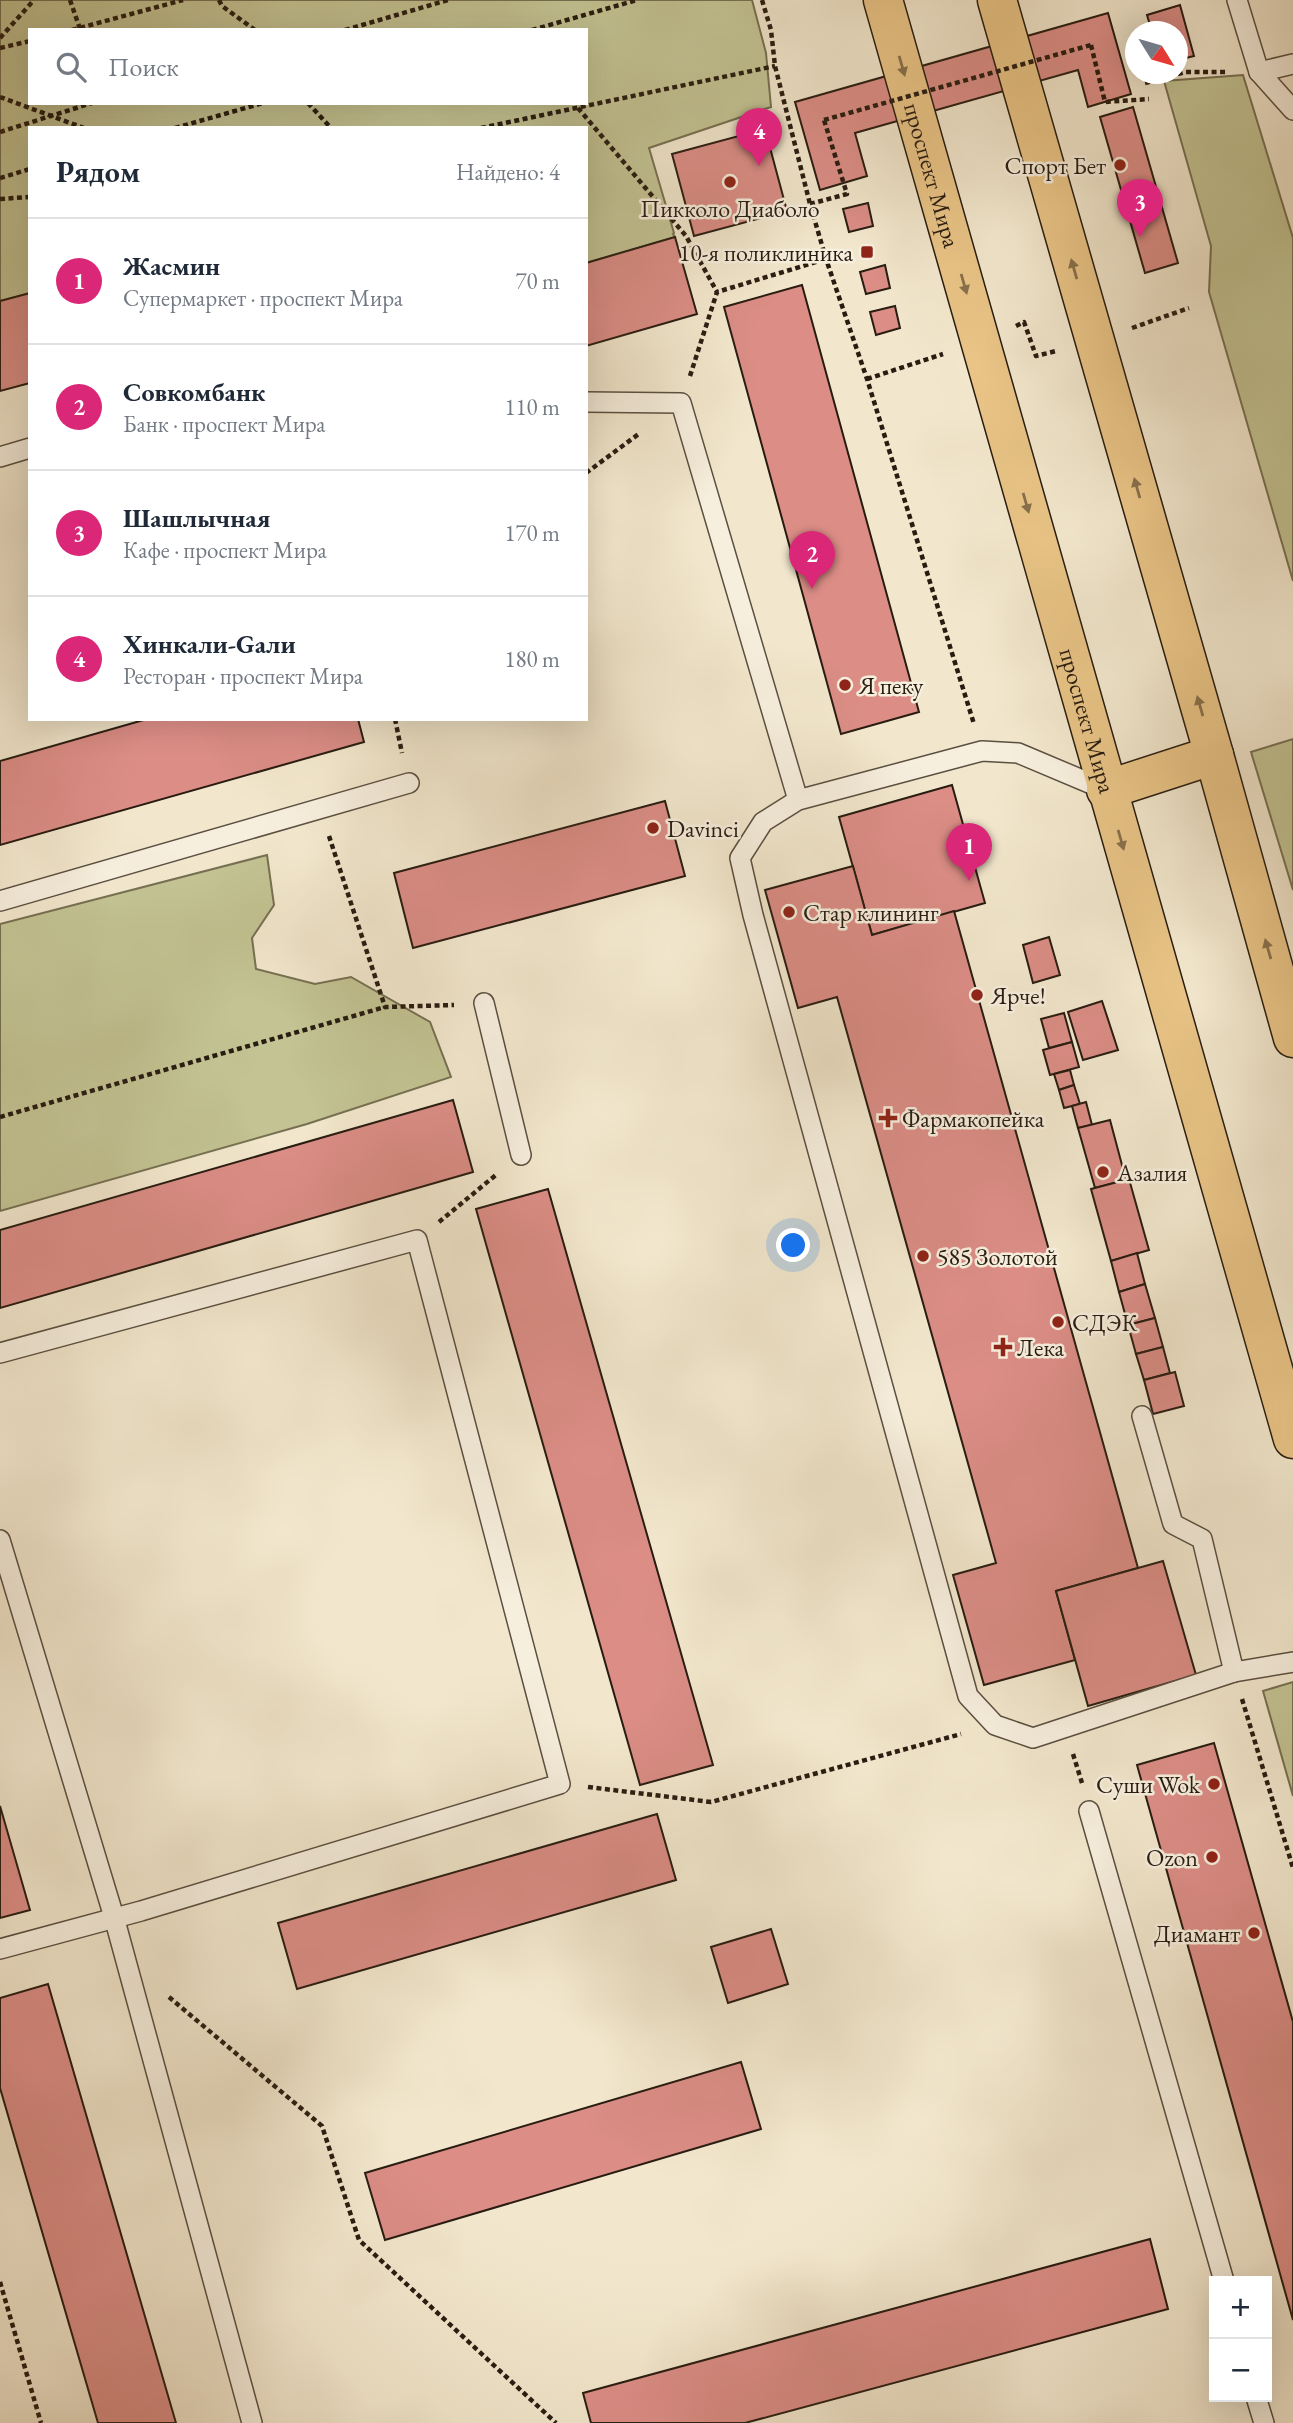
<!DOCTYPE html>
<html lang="ru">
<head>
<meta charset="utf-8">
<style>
  :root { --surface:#fff; --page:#f2f2f3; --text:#1f2937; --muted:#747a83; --line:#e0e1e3; --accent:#db2777 }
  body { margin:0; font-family:"EB Garamond",serif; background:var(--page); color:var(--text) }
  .controls { position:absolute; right:21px; bottom:21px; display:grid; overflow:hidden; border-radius:0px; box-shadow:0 7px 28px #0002 }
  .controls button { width:63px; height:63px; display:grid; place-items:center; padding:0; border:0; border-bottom:2px solid var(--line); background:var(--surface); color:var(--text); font:35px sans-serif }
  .compass { position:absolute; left:1125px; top:21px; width:63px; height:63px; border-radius:50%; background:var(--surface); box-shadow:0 7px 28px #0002; rotate:127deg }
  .you { position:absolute; left:794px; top:1246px; width:24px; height:24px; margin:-18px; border:5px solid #fff; border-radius:50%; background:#1a73e8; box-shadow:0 0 0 10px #1a73e833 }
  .badge { display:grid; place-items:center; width:46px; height:46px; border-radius:50%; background:var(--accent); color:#fff; font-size:23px; font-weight:700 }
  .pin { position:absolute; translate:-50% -58px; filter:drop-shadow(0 2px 4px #0008) }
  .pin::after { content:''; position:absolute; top:37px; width:24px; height:21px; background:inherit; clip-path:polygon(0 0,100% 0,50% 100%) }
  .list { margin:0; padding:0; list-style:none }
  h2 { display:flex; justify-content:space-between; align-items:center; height:91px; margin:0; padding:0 28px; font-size:30px }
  h2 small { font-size:23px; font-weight:400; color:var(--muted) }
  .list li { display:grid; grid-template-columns:46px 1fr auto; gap:21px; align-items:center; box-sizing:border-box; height:126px; padding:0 28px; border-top:2px solid var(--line) }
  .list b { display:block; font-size:26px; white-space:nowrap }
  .list p { margin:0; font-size:23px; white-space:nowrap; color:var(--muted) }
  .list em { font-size:23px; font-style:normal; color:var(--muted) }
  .icon { flex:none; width:38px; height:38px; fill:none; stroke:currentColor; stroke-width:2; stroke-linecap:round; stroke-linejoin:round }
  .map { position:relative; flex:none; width:1293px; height:2423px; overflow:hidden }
  .search { position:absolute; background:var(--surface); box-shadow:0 7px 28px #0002; left:28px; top:28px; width:560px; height:77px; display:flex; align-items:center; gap:18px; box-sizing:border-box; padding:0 24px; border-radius:0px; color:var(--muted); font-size:26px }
  .panel { position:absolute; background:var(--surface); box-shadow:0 7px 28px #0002; left:28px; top:126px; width:560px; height:595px; border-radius:0px }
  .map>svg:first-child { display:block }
</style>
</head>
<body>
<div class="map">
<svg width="1293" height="2423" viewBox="0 0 1293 2423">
  <rect width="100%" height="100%" fill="#f2e7cd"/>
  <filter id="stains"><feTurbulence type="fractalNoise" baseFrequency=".00286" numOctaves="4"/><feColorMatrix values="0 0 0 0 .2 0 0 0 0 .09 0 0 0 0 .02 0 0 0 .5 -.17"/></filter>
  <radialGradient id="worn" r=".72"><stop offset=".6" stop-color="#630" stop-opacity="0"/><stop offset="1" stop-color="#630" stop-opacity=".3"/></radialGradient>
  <g fill="#c3c393" stroke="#767052" stroke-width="2" fill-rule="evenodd">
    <path d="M0 0H752L766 53 771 107 649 148 674 233 673 234 675 237 586 263V128H30V293L0 301ZM30 30H586V103H30Z"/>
    <polygon points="1243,75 1293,238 1293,581 1209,292 1211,246 1164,81"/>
    <polygon points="1293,739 1293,890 1251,752"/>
    <polygon points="267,855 274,905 252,938 256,969 315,984 351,977 430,1022 451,1077 307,1124 0,1211 0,924"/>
    <polygon points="1293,1682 1293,1796 1263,1691"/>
  </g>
  <g fill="#db8d86" stroke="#281c11" stroke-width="2">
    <polygon points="1180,5 1194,56 1178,60 1178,32 1152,32 1147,15"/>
    <polygon points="1108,13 1131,94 1088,107 1078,70 855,133 867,176 820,190 795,102"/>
    <polygon points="1133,107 1178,263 1145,273 1100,117"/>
    <polygon points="765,129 787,211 694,236 672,154"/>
    <polygon points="868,203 873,226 849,232 843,209"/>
    <polygon points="675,237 697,314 586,346 586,263"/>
    <polygon points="885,265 890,288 866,294 860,272"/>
    <polygon points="802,285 919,712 841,734 724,307"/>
    <polygon points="30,293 30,383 0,391 0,301"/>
    <polygon points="895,306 900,328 876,335 870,312"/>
    <polygon points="147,719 358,719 364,742 0,845 0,761"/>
    <polygon points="952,785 985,903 872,935 839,817"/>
    <polygon points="665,801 685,876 413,948 394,873"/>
    <polygon points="853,866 872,935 954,911 1138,1568 1056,1591 1075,1660 984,1685 953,1575 996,1563 837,997 798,1008 765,890"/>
    <polygon points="1049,937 1060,975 1033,983 1023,945"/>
    <polygon points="1102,1001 1118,1050 1083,1060 1068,1012"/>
    <polygon points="1064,1013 1072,1042 1049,1048 1041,1019"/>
    <polygon points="1072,1042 1079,1067 1050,1075 1043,1050"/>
    <polygon points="1070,1070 1074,1085 1059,1090 1054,1074"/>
    <polygon points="1074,1085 1080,1104 1064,1108 1059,1090"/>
    <polygon points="453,1100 473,1172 0,1308 0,1230"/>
    <polygon points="1086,1102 1092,1125 1078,1128 1072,1106"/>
    <polygon points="1110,1120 1126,1180 1095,1188 1078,1128"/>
    <polygon points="1129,1179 1149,1250 1111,1261 1091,1189"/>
    <polygon points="548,1189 713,1765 640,1785 476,1209"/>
    <polygon points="1137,1253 1145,1284 1119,1292 1111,1261"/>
    <polygon points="1145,1284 1155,1318 1128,1325 1119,1292"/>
    <polygon points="1155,1318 1163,1347 1136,1354 1128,1325"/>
    <polygon points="1163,1347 1170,1373 1144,1380 1136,1354"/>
    <polygon points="1175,1372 1184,1406 1153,1414 1144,1380"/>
    <polygon points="1163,1561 1196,1675 1088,1706 1056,1591"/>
    <polygon points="1214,1743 1293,2022 1293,2320 1137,1765"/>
    <polygon points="0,1806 30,1910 0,1918"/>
    <polygon points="657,1814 676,1880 297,1989 278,1923"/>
    <polygon points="771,1929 788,1984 728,2003 711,1947"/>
    <polygon points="48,1984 118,2224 176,2423 98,2423 0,2088 0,1998"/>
    <polygon points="741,2062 761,2129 385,2240 365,2173"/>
    <polygon points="1150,2239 1168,2309 745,2423 591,2423 583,2393"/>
  </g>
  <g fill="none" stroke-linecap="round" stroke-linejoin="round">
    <defs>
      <g id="service">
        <polyline points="1237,0 1259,72 1293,110"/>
        <polyline points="1259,72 1293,64"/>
        <polyline points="586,402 681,403 798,800"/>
        <polyline points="0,457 30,448"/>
        <polyline points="1106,790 1018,753 982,751 798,800 763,822 740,858 753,915 968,1696 995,1725 1033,1738 1234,1672 1293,1662"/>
        <polyline points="0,901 409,783"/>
        <polyline points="484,1003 521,1155"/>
        <polyline points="0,1353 417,1240 560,1784 141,1911 0,1949"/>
        <polyline points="1142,1416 1173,1524 1202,1539 1234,1672"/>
        <polyline points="0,1540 114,1917 252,2423"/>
        <polyline points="1089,1811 1224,2281"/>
        <polyline points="1256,2397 1264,2423"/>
      </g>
      <g id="primary">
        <path id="s1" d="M883 0 1293 1439"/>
        <polyline points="997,0 1214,755 1293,1038"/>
        <polyline points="1106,790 1214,755"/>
      </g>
    </defs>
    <use href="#service" stroke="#5a4f40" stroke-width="22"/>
    <use href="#primary" stroke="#281c11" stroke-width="41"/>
    <g stroke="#281c11" stroke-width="4.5" stroke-dasharray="5 3.5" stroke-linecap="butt">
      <polyline points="70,0 80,29"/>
      <polyline points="219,0 222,6 255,30"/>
      <polyline points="762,0 771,30 775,66 810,204 826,259 867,379 974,724"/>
      <polyline points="72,30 183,0"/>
      <polyline points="345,30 448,0"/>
      <polyline points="532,30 637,0"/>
      <polyline points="0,38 34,0"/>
      <polyline points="1091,45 1105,102 1149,99"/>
      <polyline points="0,48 30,41"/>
      <polyline points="1145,83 1186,72 1227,72"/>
      <polyline points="0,97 84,128"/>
      <polyline points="308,103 331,128"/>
      <polyline points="578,108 686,236 717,292"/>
      <polyline points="175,128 263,103"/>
      <polyline points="481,128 775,66"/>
      <polyline points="0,132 92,103"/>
      <polyline points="0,178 30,169"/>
      <polyline points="0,199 30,197"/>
      <polyline points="810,204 847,194 824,120"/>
      <polyline points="1016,326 1024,322 1036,356 1056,351"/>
      <polyline points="1132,328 1189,308"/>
      <polyline points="690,376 717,292 826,259"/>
      <polyline points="867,379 943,354"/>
      <polyline points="586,473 640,433"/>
      <polyline points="395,719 402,753"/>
      <polyline points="329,836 385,1007 454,1005"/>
      <polyline points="0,1117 385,1007"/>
      <polyline points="439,1222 497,1174"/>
      <polyline points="1242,1699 1293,1868"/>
      <polyline points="1073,1754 1082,1783"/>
      <polyline points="588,1787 711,1802 961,1734"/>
      <polyline points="169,1997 322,2126 359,2240 556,2423"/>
      <polyline points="0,2282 41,2423"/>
    </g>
    <use href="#service" stroke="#f7efde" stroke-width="19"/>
    <use href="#primary" stroke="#e9c486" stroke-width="38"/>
    <polyline stroke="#281c11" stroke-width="4.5" stroke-dasharray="5 3.5" stroke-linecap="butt" points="824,120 1091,45"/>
  </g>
  <defs><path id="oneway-solid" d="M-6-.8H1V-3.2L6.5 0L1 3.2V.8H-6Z" transform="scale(1.75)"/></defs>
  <g fill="#88704c">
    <use href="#oneway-solid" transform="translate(902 66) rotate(74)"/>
    <use href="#oneway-solid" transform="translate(1074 269) rotate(-106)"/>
    <use href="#oneway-solid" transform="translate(964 284) rotate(74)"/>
    <use href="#oneway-solid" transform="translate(1137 488) rotate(-106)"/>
    <use href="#oneway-solid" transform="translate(1026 503) rotate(74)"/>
    <use href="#oneway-solid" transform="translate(1200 706) rotate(-106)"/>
    <use href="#oneway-solid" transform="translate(1121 840) rotate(74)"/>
    <use href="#oneway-solid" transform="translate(1268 949) rotate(-106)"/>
  </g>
  <g fill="#8f2418" stroke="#f7efde" stroke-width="2.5">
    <circle cx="1120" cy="165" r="7"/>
    <circle cx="730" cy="182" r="7"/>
    <rect x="860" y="245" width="14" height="14" rx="3.5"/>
    <circle cx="845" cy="685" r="7"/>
    <circle cx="653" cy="828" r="7"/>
    <circle cx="789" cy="912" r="7"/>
    <circle cx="977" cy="995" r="7"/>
    <path d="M884.5 1107.5h7v7h7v7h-7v7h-7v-7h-7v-7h7z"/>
    <circle cx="1103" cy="1172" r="7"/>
    <circle cx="923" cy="1256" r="7"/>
    <circle cx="1058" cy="1322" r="7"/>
    <path d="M999.5 1336.5h7v7h7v7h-7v7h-7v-7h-7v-7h7z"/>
    <circle cx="1214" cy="1784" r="7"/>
    <circle cx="1212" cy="1857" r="7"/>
    <circle cx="1254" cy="1933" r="7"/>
  </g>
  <g text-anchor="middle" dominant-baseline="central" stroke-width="5" stroke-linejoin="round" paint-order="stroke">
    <g font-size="24" fill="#281c11" stroke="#f7efde" text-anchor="start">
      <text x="1106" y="165" text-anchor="end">Спорт Бет</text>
      <text x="730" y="208" text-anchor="middle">Пикколо Диаболо</text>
      <text x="853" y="252" text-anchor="end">10-я поликлиника</text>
      <text x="859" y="685">Я пеку</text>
      <text x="667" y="828">Davinci</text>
      <text x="803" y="912">Стар клининг</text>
      <text x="991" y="995">Ярче!</text>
      <text x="902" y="1118">Фармакопейка</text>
      <text x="1117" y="1172">Азалия</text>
      <text x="937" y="1256">585 Золотой</text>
      <text x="1072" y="1322">СДЭК</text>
      <text x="1017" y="1347">Лека</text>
      <text x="1200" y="1784" text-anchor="end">Суши Wok</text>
      <text x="1198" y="1857" text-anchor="end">Ozon</text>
      <text x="1240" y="1933" text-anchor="end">Диамант</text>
    </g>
    <g font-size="24" fill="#281c11" stroke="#f7efde">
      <text stroke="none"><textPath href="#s1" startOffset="182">проспект Мира</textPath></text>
      <text stroke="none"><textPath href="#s1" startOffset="749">проспект Мира</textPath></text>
    </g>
  </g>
  <rect width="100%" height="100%" filter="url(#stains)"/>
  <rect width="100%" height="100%" fill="url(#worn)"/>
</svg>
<div class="controls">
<button>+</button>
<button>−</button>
</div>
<svg class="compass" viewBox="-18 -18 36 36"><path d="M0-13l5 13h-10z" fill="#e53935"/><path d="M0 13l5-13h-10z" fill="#747a83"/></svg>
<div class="you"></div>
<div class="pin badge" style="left:969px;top:881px">1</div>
<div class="pin badge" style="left:812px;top:589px">2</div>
<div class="pin badge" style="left:1140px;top:237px">3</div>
<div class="pin badge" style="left:759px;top:166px">4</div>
<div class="search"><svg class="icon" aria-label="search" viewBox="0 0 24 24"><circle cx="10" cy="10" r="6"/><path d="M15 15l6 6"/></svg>Поиск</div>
<section class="panel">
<h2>Рядом<small>Найдено: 4</small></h2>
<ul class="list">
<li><span class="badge">1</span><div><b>Жасмин</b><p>Супермаркет · проспект Мира</p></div><em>70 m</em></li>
<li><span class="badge">2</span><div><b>Совкомбанк</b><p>Банк · проспект Мира</p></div><em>110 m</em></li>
<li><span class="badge">3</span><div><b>Шашлычная</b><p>Кафе · проспект Мира</p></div><em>170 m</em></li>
<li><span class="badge">4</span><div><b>Хинкали-Gaли</b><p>Ресторан · проспект Мира</p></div><em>180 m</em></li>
</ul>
</section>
</div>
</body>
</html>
